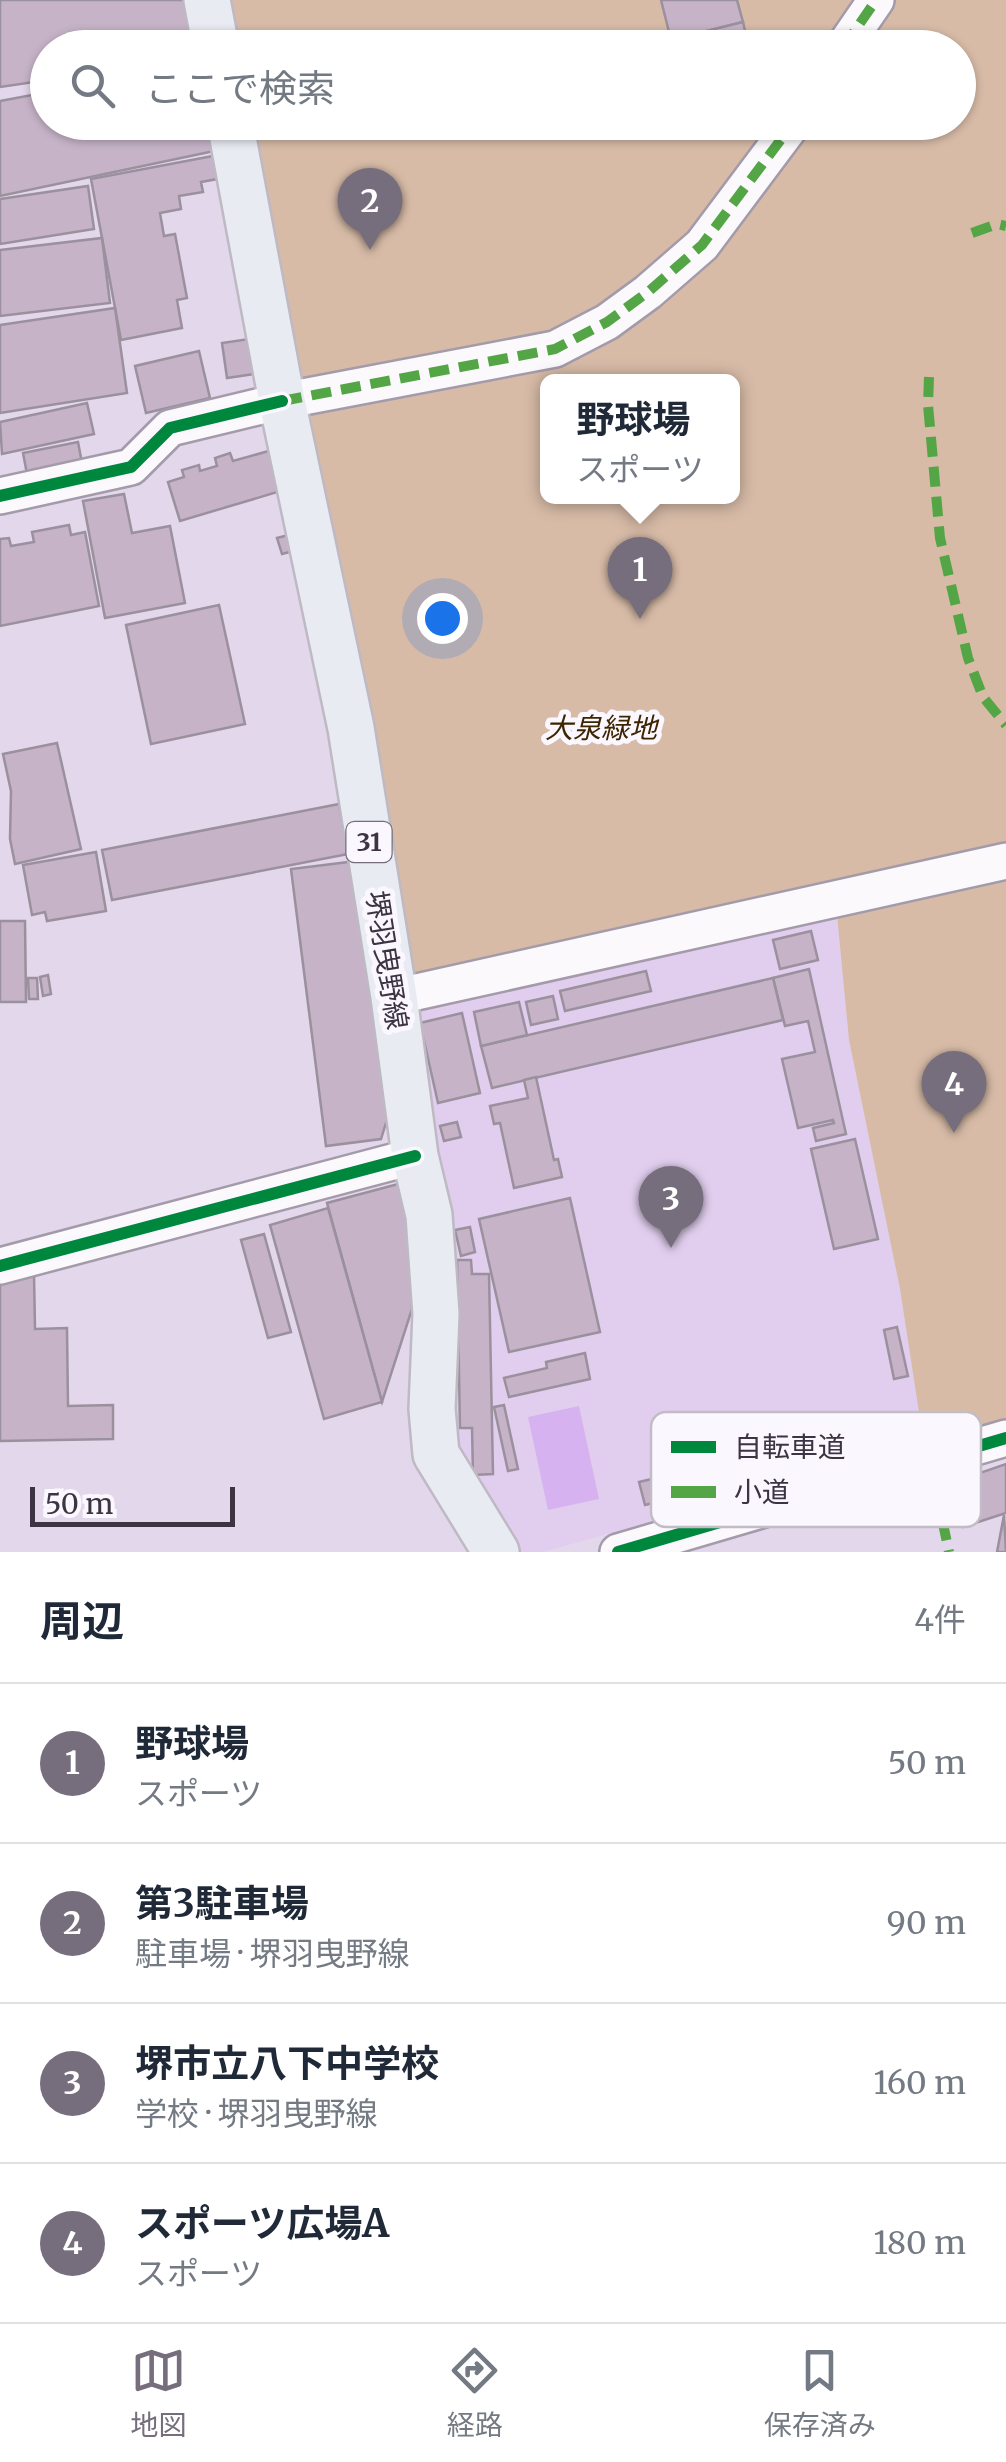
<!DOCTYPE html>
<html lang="ja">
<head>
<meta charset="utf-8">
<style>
  :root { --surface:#fff; --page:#f2f2f3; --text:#1f2937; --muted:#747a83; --line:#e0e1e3; --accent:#766d7d }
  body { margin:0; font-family:Merriweather,"Noto Sans JP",serif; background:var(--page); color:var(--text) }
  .scale { position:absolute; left:30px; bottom:25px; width:205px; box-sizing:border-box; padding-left:10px; border:5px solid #3c3442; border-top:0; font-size:28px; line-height:35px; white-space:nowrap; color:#3c3442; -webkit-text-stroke:8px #fbf7fe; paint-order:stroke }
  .you { position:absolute; left:442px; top:618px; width:35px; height:35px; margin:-25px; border:8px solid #fff; border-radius:50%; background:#1a73e8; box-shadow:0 0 0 15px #1a73e833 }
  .badge { display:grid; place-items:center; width:65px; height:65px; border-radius:50%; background:var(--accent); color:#fff; font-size:32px; font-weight:700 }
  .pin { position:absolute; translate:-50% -82px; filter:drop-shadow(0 2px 5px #0008) }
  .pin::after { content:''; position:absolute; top:52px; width:35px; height:30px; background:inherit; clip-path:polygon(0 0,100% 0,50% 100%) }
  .popup { position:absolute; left:540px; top:374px; width:200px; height:130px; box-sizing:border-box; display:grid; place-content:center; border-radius:15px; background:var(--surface); filter:drop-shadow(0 2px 8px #0005); font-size:32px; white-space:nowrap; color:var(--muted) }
  .popup b { font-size:38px; color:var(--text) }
  .popup::after { content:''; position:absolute; left:50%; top:100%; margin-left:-20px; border:20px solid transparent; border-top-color:var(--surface) }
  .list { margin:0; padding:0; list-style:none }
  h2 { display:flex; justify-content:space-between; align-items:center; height:130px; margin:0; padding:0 40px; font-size:42px }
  h2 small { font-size:32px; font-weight:400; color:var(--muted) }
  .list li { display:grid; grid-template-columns:65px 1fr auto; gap:30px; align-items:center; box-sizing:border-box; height:160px; padding:0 40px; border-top:2px solid var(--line) }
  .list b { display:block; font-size:38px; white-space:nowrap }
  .list p { margin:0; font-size:32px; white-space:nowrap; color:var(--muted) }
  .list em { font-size:32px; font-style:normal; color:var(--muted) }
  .icon { flex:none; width:55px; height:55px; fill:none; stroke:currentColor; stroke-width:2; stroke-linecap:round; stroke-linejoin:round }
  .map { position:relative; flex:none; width:1006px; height:1552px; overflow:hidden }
  .search { position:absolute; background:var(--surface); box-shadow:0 2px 8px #0004; left:30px; right:30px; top:30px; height:110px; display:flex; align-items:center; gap:25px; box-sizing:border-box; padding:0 35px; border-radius:55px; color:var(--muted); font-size:38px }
  .sheet { height:770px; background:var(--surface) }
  nav { display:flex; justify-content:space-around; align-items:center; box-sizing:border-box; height:140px; border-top:2px solid var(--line); background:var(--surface); font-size:28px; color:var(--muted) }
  nav a { display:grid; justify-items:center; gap:5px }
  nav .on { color:var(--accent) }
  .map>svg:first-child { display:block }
</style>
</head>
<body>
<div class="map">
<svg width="1006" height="1552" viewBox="0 0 1006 1552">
  <rect width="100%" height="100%" fill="#e3d7eb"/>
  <polygon fill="#e1ceee" points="837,915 849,1040 900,1289 924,1445 543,1552 518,1552 458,1461 449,1208 411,1009"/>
  <path fill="#d7bba7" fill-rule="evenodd" d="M230 0H1006V1423L924 1445 900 1289 849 1040 837 915 410 1003 255 123 958 122V48L240 47ZM548 382H732V496H548Z"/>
  <polygon fill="#d7b2f0" points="579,1406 599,1499 548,1510 528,1417"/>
  <g fill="#c6b3c8" stroke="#9b909d" stroke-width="2.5">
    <polygon points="0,0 195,0 202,48 48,48 48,80 0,87"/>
    <polygon points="661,0 737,0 743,22 671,40"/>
    <polygon points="743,22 748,44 732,48 680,48 678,38"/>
    <polygon points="48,92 48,122 214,122 219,150 0,196 0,101"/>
    <polygon points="218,155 223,178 201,182 203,192 179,196 181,209 160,213 164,236 175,234 187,298 177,300 182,328 121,340 91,179"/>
    <polygon points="88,186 94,229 0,244 0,199"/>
    <polygon points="102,238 110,303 0,316 0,250"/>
    <polygon points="115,308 127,393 0,413 0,325"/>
    <polygon points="256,338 261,373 227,378 222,343"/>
    <polygon points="199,351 210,398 146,413 135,366"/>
    <polygon points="87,403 94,434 2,454 0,422"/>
    <polygon points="78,442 82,463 27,474 23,453"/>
    <polygon points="272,450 284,490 180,521 168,482 184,477 182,470 199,465 200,471 217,466 215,458 230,453 233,461"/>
    <polygon points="124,494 132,533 170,526 185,603 105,618 83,501"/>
    <polygon points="69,525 71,535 85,532 99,606 0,626 0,539 9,538 11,546 34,542 32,532"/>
    <polygon points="297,533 301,549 282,554 277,538"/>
    <polygon points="219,605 245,724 151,744 126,625"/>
    <polygon points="57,743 81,849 15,864 10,839 11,791 3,754"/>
    <polygon points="339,804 348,854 112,900 102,850"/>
    <polygon points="96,852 106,911 47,921 45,912 32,915 23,865"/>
    <polygon points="357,861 389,1113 381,1139 326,1146 291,869"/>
    <polygon points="0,921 25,921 26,1002 0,1002"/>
    <polygon points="811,931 818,960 780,969 773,940"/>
    <polygon points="809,969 846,1134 816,1141 813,1128 834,1123 833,1120 798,1128 782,1059 815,1052 808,1021 785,1026 773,978"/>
    <polygon points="646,971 651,991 565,1011 560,991"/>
    <polygon points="48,975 51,994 43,996 40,977"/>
    <polygon points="28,978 37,978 38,999 29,999"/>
    <polygon points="773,978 783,1020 492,1088 481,1046"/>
    <polygon points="553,996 558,1019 531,1025 526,1002"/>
    <polygon points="519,1002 527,1035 481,1046 474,1012"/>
    <polygon points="462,1013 480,1093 438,1103 420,1023"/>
    <polygon points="536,1077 554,1160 558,1159 562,1177 514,1188 500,1123 494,1124 490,1106 528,1098 524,1080"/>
    <polygon points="457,1122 461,1137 444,1141 440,1126"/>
    <polygon points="855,1139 878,1239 834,1249 811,1149"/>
    <polygon points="398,1184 410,1234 412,1309 382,1402 327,1203"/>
    <polygon points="570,1198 600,1332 509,1352 479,1219"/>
    <polygon points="328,1208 382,1402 324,1419 270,1225"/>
    <polygon points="470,1227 475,1252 461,1256 455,1230"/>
    <polygon points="264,1234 291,1332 268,1338 241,1240"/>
    <polygon points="457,1260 471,1260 472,1274 489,1274 493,1474 473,1475 472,1428 460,1428"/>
    <polygon points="34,1275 35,1329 67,1328 68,1406 113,1405 113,1439 0,1441 0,1285"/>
    <polygon points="897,1327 908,1376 894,1379 884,1330"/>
    <polygon points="585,1353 590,1379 509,1397 504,1378 547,1368 546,1362"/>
    <polygon points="504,1405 518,1469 508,1471 494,1407"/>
    <polygon points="1006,1464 1006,1513 963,1527 948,1484"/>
    <polygon points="690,1470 695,1493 645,1505 639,1482"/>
    <polygon points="713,1483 716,1494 698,1498 696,1487"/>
    <polygon points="1004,1515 1006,1552 997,1552"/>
  </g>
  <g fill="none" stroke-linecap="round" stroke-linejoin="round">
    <defs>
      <g id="minor">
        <polyline points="843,48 876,0"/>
        <polyline points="0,496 131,467 170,428 282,401 555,349 607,322 648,292 702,245 794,122"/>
        <polyline points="394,997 1006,861"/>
        <polyline points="0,1266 415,1156"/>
        <polyline points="618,1552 1006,1438"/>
      </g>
      <g id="major">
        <polyline points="207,0 216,48"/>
        <polyline points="230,122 282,401 351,728 394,997 415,1156 429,1215 436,1314 432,1409 436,1454 496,1552"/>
      </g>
    </defs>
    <use href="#minor" stroke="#a39aaa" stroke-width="40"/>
    <use href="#major" stroke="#bfb9c4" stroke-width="50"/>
    <use href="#minor" stroke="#fbf9fc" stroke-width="35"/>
    <use href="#major" stroke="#e8ebf2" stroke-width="45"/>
    <g stroke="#54a546" stroke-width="10" stroke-dasharray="20 10" stroke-linecap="butt">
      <polyline points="843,48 876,0"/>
      <polyline points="972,233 997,224 1006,226"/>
      <polyline points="929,377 928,405 940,538 968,658 983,697 1006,725"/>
      <polyline points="282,401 555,349 607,322 648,292 702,245 794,122"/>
      <polyline points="930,1462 949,1552"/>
    </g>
    <defs>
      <g id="cycleway">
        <polyline points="0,496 131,467 170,428 282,401"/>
        <polyline points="0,1266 415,1156"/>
        <polyline points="618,1552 1006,1438"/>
      </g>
    </defs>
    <use href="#cycleway" stroke="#fbf7fe" stroke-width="19"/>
    <use href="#cycleway" stroke="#00873e" stroke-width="12"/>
  </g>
  <g text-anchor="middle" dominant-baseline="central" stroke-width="10" stroke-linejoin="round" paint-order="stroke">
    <rect fill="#fbf7fe" stroke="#756e7a" stroke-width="2.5" x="346.5" y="822" width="45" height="40" rx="8"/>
    <g font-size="25" font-weight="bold" fill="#3c3442">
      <text x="369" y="842">31</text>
    </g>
    <g font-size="28" font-style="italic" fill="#3d2501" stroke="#fbf7fe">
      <text x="601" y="728">大泉緑地</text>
    </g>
    <g font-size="28" fill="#3c3442" stroke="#fbf7fe">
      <text transform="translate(387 960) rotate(81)">堺羽曳野線</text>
    </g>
  </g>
  <rect x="651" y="1412" width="330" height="115" rx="15" fill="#fbf7fe" stroke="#c2bcc6" stroke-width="2.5"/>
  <rect x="671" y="1441" width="45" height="12" fill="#00873e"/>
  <rect x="671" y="1486" width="45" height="12" fill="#54a546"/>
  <g font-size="28" fill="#3c3442">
    <text x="734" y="1457">自転車道</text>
    <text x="734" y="1502">小道</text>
  </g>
</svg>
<div class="scale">50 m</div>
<div class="you"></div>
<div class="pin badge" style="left:640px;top:619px">1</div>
<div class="popup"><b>野球場</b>スポーツ</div>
<div class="pin badge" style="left:370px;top:250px">2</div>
<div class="pin badge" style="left:671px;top:1248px">3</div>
<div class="pin badge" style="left:954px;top:1133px">4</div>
<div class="search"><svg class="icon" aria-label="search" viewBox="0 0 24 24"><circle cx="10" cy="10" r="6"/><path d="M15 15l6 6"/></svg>ここで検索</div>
</div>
<section class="sheet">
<h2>周辺<small>4件</small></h2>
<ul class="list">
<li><span class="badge">1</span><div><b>野球場</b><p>スポーツ</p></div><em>50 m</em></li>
<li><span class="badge">2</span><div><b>第3駐車場</b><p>駐車場 · 堺羽曳野線</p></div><em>90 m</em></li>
<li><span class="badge">3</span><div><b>堺市立八下中学校</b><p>学校 · 堺羽曳野線</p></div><em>160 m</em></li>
<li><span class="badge">4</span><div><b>スポーツ広場A</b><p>スポーツ</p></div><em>180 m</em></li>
</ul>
</section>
<nav>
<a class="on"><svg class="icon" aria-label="map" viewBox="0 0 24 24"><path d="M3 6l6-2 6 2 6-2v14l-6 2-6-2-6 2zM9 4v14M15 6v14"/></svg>地図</a>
<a><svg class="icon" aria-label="directions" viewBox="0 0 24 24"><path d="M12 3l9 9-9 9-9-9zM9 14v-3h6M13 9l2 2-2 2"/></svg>経路</a>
<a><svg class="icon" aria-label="saved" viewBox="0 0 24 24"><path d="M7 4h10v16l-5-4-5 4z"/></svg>保存済み</a>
</nav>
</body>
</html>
